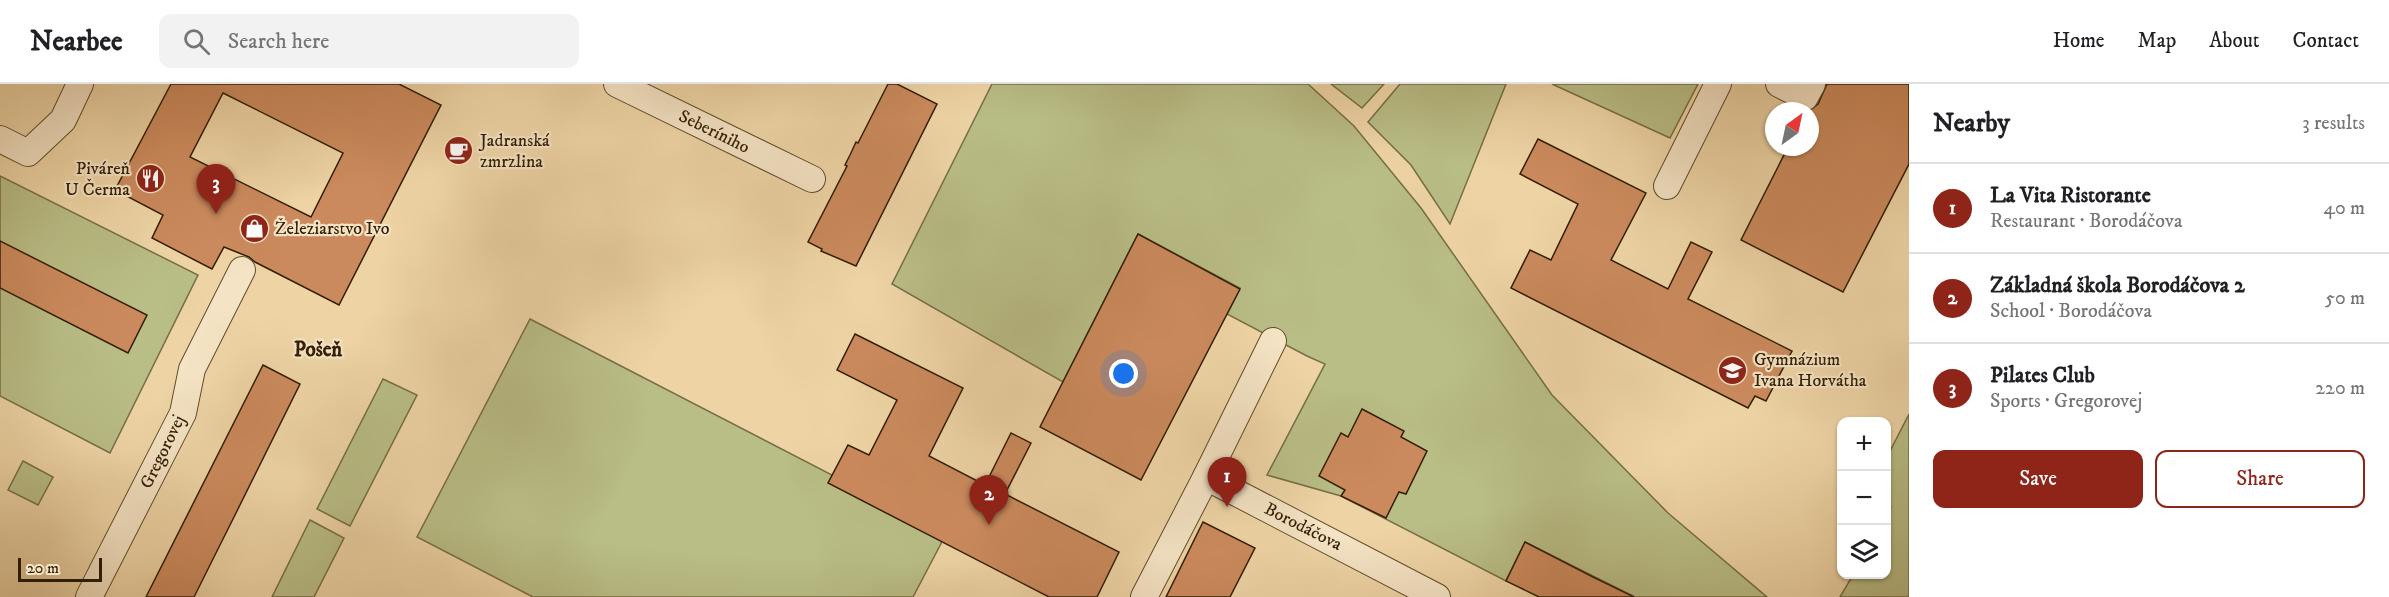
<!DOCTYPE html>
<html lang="en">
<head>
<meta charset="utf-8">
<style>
  :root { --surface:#fff; --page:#f2f2f2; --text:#202124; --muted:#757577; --line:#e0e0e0; --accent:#8f2418 }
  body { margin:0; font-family:"IM FELL DW Pica",serif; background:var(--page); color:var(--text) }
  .controls { position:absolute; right:18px; bottom:18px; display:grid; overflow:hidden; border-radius:12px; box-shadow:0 2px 4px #0004 }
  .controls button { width:54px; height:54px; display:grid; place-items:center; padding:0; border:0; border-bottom:2px solid var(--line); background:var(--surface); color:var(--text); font:30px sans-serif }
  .compass { position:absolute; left:1765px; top:18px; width:54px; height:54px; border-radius:50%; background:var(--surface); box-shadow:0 2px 4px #0004; rotate:33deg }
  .scale { position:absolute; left:18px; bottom:15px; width:84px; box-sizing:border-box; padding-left:6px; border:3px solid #321e02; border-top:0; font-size:16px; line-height:21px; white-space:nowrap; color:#321e02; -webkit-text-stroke:4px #f4e3c4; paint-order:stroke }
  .you { position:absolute; left:1124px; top:290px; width:21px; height:21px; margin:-15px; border:4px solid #fff; border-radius:50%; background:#1a73e8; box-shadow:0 0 0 9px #1a73e833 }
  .badge { display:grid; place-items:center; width:39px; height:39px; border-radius:50%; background:var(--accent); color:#fff; font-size:20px; font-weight:700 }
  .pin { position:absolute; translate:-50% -50px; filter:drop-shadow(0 2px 3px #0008) }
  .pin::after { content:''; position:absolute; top:32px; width:21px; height:18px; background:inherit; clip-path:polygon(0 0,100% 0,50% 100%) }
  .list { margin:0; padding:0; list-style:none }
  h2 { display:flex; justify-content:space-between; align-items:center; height:78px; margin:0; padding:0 24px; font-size:26px }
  h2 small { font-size:20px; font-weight:400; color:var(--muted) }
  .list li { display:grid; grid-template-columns:39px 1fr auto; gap:18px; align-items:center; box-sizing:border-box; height:90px; padding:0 24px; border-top:2px solid var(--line) }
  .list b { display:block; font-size:22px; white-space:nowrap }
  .list p { margin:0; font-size:20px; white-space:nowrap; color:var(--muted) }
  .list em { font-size:20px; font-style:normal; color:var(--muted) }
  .actions { display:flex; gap:12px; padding:18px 24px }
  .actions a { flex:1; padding:14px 0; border:2px solid var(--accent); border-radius:12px; text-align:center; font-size:21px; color:var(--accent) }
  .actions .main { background:var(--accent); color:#fff }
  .icon { flex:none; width:33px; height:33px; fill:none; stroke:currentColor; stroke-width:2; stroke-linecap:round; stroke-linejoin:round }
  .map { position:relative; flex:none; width:1909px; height:513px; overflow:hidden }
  header { display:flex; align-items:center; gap:36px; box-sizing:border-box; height:84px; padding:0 30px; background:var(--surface); border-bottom:2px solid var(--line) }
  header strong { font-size:28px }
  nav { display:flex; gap:33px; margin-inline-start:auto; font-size:21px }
  .search { width:420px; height:54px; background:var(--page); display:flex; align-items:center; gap:15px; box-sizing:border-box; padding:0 21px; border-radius:12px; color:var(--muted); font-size:22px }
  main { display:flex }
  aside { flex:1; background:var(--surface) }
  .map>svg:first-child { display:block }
</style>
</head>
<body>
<header>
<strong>Nearbee</strong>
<div class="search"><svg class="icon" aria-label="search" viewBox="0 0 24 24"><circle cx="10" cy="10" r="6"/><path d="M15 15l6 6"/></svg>Search here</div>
<nav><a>Home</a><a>Map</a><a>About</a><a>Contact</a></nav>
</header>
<main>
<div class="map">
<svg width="1909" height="513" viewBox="0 0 1909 513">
  <rect width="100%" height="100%" fill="#eed4a5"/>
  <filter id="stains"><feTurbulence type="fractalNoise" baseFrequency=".00333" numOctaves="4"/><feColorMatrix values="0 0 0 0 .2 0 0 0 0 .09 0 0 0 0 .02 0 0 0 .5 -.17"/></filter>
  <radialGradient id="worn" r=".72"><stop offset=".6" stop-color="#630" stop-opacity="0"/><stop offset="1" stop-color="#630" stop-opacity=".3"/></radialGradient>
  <g fill="#b9bd86" stroke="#766e44" stroke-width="1.5">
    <polygon points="992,0 1308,0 1354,42 1421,124 1552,311 1668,429 1767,513 1635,513 1525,458 1506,497 1341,412 1267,391 1325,280 1307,272 1227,230 1240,204 1138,150 1063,298 892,200"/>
    <polygon points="1331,0 1384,0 1362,24"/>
    <polygon points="1400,0 1506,0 1450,140 1411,81 1368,38"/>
    <polygon points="1552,0 1698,0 1670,54"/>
    <polygon points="0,92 198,191 110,369 0,312"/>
    <polygon points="530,235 946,450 913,513 533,513 417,453"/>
    <polygon points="383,295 417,311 350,442 317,425"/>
    <polygon points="1909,330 1909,513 1840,513 1853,491 1886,490 1887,432 1891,423 1887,420 1887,373"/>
    <polygon points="23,377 53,393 38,421 8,406"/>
    <polygon points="310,436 344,454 314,513 272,513"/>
  </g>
  <g fill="#cb8a5d" stroke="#321e02" stroke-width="1.5" fill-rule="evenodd">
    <path d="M171 0H399L441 21 339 221 255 178 249 173 224 163 212 185 152 154 163 131 115 106ZM223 9 343 69 311 133 190 73Z"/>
    <polygon points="888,0 897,0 937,20 856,182 821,167 822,165 808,158 847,82 845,81 850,71 856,58 858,59"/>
    <polygon points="1827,0 1909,0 1909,80 1843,208 1741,156 1788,63 1810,63 1809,27 1818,20"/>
    <polygon points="1538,55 1646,109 1611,176 1668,205 1691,158 1712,168 1688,215 1792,267 1766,317 1755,312 1748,324 1511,204 1530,166 1551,176 1578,120 1520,90"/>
    <polygon points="1138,150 1240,205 1141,396 1040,343"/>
    <polygon points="0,157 147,231 128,269 0,204"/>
    <polygon points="855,250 963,304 929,372 985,401 1011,349 1031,359 1005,410 1119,468 1097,513 1049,513 828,399 848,361 869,371 897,316 837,286"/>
    <polygon points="263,281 300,300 232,437 194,513 146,513"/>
    <polygon points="1362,325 1404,347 1401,353 1427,367 1406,410 1399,408 1386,434 1341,412 1345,406 1319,392 1341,349 1348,353"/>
    <polygon points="1203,438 1255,464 1230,513 1166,513"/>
    <polygon points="1525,458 1593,493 1634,513 1539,513 1506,497"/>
  </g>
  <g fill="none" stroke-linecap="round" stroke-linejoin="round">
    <defs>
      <g id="street">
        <polyline points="617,0 812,95"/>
        <polyline points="1779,0 1805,13 1812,0"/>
        <polyline points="0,55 28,69 63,36 80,0"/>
        <polyline points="1667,102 1718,0"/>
        <polyline points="1273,257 1206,393 1437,513"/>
        <polyline points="89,513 183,329 192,285 242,186"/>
        <polyline points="1144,513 1206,393"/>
      </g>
    </defs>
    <use href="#street" stroke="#614c2b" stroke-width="28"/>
    <use href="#street" stroke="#f4e3c4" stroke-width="26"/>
  </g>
  <defs>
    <symbol id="cafe-disc" viewBox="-11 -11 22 22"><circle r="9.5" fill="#8f2418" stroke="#f4e3c4"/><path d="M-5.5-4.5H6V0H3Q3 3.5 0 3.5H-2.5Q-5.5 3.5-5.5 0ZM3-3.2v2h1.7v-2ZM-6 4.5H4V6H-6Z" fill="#fff"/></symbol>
    <symbol id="restaurant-disc" viewBox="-11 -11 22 22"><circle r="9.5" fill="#8f2418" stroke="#f4e3c4"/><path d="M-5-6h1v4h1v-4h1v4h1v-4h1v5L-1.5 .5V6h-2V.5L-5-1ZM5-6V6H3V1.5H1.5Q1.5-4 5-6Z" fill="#fff"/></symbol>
    <symbol id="shop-disc" viewBox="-11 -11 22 22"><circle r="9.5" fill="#8f2418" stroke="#f4e3c4"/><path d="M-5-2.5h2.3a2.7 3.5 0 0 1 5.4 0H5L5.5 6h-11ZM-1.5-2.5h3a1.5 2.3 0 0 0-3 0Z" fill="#fff"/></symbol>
    <symbol id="school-disc" viewBox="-11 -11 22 22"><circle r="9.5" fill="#8f2418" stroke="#f4e3c4"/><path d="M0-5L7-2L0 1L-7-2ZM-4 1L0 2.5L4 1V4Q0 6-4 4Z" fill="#fff"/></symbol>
  </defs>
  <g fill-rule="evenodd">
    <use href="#cafe-disc" x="442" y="50" width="33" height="33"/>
    <use href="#restaurant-disc" x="134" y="78" width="33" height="33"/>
    <use href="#shop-disc" x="238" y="128" width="33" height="33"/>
    <use href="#school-disc" x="1716" y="270" width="33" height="33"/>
  </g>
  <g text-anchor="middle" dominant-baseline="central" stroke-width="4.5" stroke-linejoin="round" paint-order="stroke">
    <g font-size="18" fill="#321e02" stroke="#f4e3c4">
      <text transform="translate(714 48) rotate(26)">Seberíniho</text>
      <text transform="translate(163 368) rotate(-64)">Gregorovej</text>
      <text transform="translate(1303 443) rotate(27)">Borodáčova</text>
    </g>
    <g font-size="18" fill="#321e02" stroke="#f4e3c4" text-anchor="start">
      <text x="480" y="57">Jadranská<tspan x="480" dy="21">zmrzlina</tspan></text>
      <text x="130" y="85" text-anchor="end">Piváreň<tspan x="130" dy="21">U Čerma</tspan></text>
      <text x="275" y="145">Železiarstvo Ivo</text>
      <text x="1754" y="276">Gymnázium<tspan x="1754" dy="21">Ivana Horvátha</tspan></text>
    </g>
    <g font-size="21" font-weight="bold" fill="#321e02" stroke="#f4e3c4">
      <text x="318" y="266">Pošeň</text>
    </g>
  </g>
  <rect width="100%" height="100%" filter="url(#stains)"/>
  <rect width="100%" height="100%" fill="url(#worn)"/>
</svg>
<div class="controls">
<button>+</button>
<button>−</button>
<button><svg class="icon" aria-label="layers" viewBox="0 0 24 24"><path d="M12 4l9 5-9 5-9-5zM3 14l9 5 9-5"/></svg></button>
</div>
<svg class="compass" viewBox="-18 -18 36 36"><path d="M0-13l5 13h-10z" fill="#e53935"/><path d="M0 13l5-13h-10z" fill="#757577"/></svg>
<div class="scale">20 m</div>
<div class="you"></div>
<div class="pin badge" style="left:1227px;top:423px">1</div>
<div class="pin badge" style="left:989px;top:441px">2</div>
<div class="pin badge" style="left:216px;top:130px">3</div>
</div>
<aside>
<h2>Nearby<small>3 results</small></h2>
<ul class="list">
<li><span class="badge">1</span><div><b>La Vita Ristorante</b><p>Restaurant · Borodáčova</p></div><em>40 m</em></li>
<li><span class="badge">2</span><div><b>Základná škola Borodáčova 2</b><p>School · Borodáčova</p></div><em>50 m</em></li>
<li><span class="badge">3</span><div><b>Pilates Club</b><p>Sports · Gregorovej</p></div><em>220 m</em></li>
</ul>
<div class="actions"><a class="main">Save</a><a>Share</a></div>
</aside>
</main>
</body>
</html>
